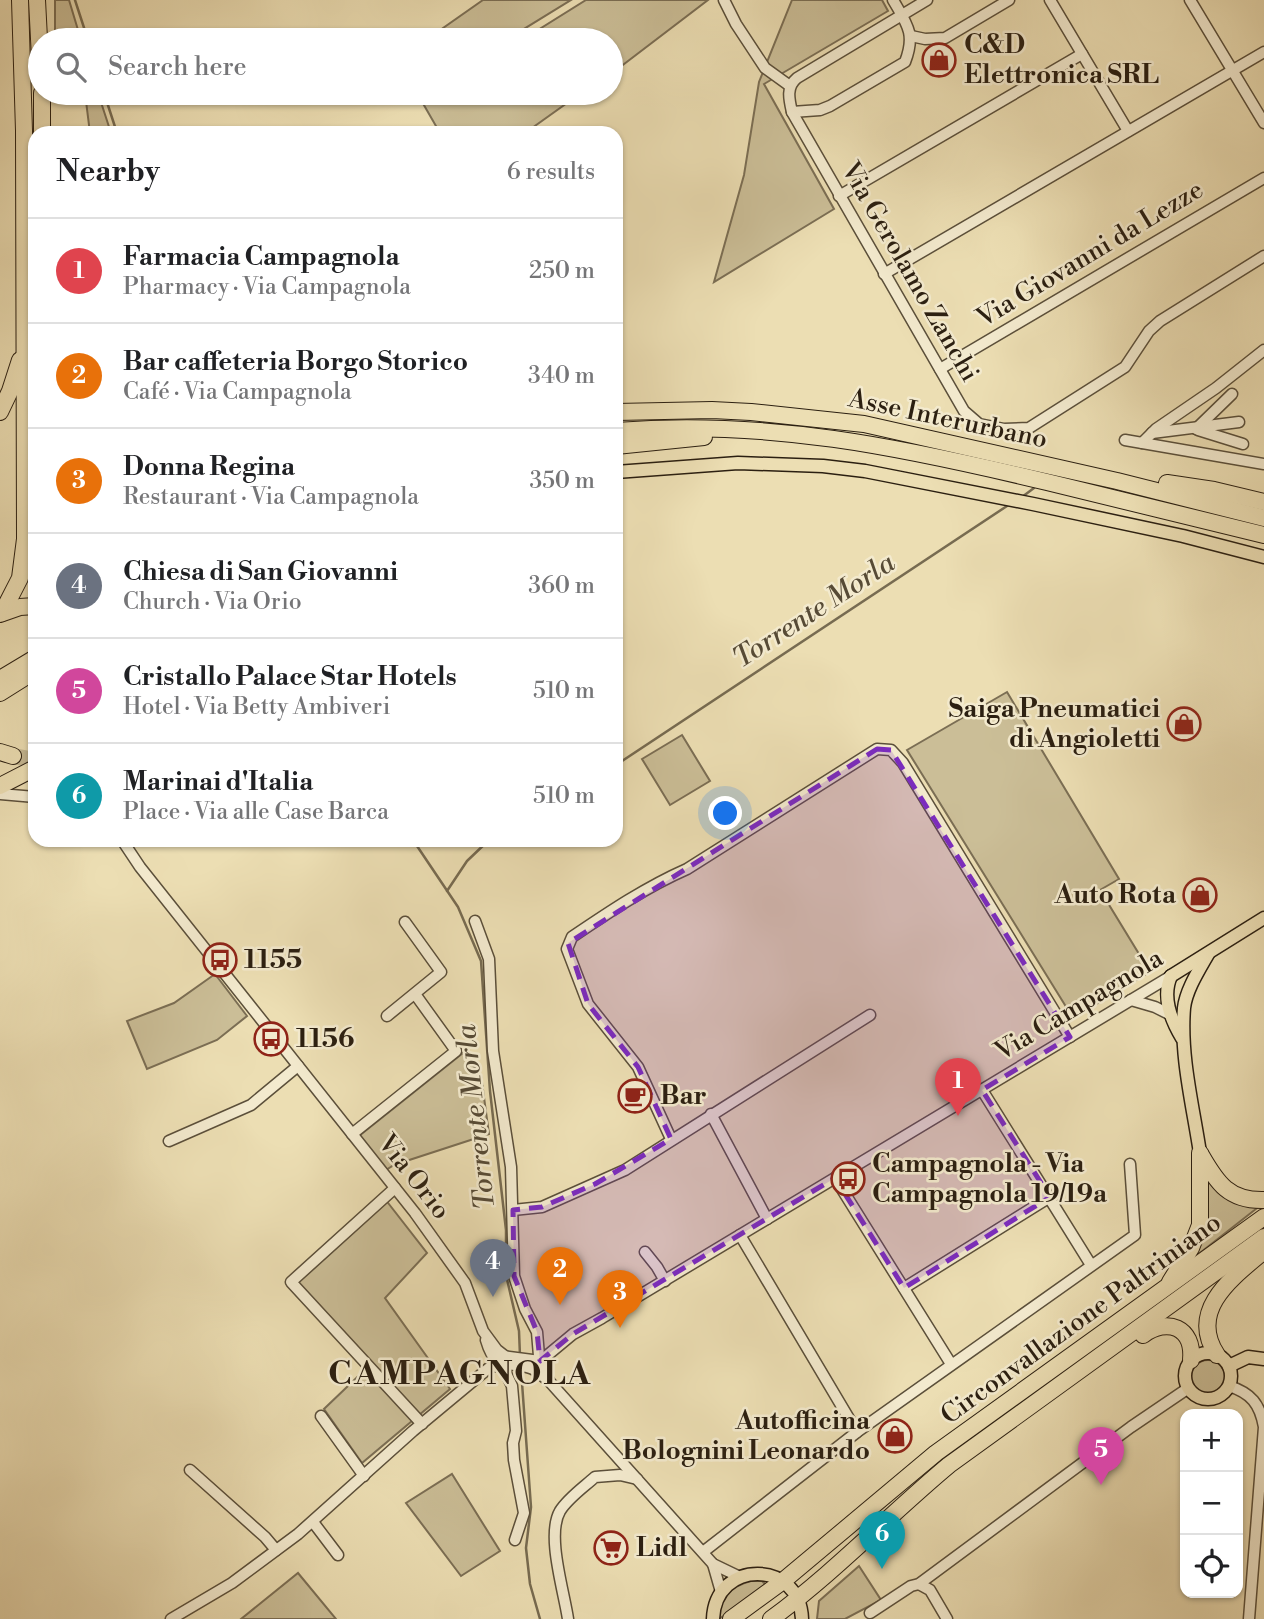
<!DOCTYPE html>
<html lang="en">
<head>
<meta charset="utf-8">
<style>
  :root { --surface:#fff; --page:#f6f6f6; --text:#202124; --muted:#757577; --line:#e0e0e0; --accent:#8f2418 }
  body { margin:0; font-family:"Libre Bodoni",serif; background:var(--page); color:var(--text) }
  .controls { position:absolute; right:21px; bottom:21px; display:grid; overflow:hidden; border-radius:14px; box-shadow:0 2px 5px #0004 }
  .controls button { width:63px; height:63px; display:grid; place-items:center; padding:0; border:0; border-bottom:2px solid var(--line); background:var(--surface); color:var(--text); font:35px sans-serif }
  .you { position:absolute; left:726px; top:814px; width:24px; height:24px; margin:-18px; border:5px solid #fff; border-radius:50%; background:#1a73e8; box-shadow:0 0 0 10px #1a73e833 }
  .badge { display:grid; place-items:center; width:46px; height:46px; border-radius:50%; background:var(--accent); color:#fff; font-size:23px; font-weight:700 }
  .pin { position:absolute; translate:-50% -58px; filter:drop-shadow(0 2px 4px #0008) }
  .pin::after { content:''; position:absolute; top:37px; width:24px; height:21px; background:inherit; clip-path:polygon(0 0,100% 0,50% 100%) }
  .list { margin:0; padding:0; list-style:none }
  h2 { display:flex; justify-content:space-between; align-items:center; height:91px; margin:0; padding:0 28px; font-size:30px }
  h2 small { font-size:23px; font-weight:400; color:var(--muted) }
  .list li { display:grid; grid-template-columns:46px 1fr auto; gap:21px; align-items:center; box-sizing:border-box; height:105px; padding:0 28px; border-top:2px solid var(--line) }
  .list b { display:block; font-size:26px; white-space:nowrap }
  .list p { margin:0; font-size:23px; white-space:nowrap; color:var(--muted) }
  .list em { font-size:23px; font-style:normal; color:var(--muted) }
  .icon { flex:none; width:38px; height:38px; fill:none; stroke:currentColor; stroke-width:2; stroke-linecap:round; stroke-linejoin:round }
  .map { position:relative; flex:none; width:1264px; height:1619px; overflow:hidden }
  .search { position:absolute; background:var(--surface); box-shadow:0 2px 5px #0004; left:28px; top:28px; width:595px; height:77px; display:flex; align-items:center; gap:18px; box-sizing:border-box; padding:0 24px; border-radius:38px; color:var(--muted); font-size:26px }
  .panel { position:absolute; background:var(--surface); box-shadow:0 2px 5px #0004; left:28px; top:126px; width:595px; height:721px; border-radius:21px }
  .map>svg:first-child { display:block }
</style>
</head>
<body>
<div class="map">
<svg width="1264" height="1619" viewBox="0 0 1264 1619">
  <rect width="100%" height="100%" fill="#ecdeb3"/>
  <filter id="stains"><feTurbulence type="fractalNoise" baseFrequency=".00286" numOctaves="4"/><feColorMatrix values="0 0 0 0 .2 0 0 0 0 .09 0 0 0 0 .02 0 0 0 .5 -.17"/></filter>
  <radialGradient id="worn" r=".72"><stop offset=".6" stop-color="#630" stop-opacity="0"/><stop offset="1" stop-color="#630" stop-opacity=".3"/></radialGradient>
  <g fill="#cbbe97" stroke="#7b6e54" stroke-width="2">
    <polygon points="55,0 69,0 81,40 55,40"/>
    <polygon points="483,0 571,0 506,40 426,40"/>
    <polygon points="586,0 708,0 611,74 611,40 522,40"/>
    <polygon points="792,0 882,0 888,11 764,84 834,209 714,282 744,175 759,82"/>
    <polygon points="85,93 98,93 111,133 90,133"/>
    <polygon points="417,93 466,95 495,93 494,97 500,98 501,93 581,93 525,133 440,133"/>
    <polygon points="1007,692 1119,879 1100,890 1150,972 1073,1018 907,750"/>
    <polygon points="682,735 710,781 670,805 642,759"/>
    <polygon points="215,974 247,1016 217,1040 147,1069 127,1021 174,1003"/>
    <polygon points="463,1053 481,1075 489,1134 394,1165 386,1170 359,1136"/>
    <polygon points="1203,1176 1211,1179 1261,1205 1196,1256 1206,1224"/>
    <polygon points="385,1199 427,1253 385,1298 450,1389 362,1463 324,1409 371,1364 297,1282"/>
    <circle cx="1208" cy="1377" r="17"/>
    <polygon points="452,1474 500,1551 461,1576 406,1503"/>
    <polygon points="859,1566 881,1600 845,1619 817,1619 819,1601"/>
    <polygon points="298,1573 336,1619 241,1619"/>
    <path d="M751 1581H762L766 1585 719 1619C719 1598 731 1586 751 1581Z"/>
  </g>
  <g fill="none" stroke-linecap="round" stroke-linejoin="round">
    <g stroke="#776b51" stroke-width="2.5">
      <polyline points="75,0 88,40"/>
      <polyline points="104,93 117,133"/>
      <polyline points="1022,497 1034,488"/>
      <polyline points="616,765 1010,504"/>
      <polyline points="413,840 458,907 481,961 490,1091 506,1230 506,1275 519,1331 520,1356"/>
      <polyline points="447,891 467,861 489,840"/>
      <polyline points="521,1369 531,1507 526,1548 530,1584 540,1619"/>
    </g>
    <polyline stroke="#c5b893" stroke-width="16" stroke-dasharray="16 8" stroke-linecap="butt" points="13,756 35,760"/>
    <defs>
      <g id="minor">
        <polyline points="724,0 736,24 765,68 790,86"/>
        <path d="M927 0 797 78C786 87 789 99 792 112L964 411 979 424 1004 429 1029 428 1125 367 1149 331 1160 321 1264 256"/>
        <polyline points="1050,0 1128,131"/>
        <polyline points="1190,0 1264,123"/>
        <polyline points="911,36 925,39 945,38 1009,0"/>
        <path d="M792 112 820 110 830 106 905 62C916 34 907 24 893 0"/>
        <polyline points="839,196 1082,54"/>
        <polyline points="884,274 1264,52"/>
        <polyline points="940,369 1264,178"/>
        <polyline points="1196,429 1232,394"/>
        <polyline points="1198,430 1243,444"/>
        <polyline points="1152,433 1239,422"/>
        <polyline points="1125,440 1264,464"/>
        <polyline points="1142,443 1156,429 1216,388 1264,350"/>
        <polyline points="0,794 35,797"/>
        <polyline points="122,840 140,867 415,1213 465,1283 483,1331 497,1350 506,1357"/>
        <polyline points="475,921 489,959 493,1051 511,1167 514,1276 525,1309 537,1332 539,1356 549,1381"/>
        <polyline points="1131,1000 1155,1007 1171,1015"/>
        <polyline points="387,1016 441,972 405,922"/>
        <polyline points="982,1090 1091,1265"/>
        <polyline points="711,1114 767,1219"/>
        <polyline points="352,1134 456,1051 415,994"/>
        <path d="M671 1139 638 1067 588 1004 567 949 572 937C609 912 646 887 687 869L877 749 891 750 903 763 1070 1037"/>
        <polyline points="169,1141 251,1105 298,1066"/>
        <polyline points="835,1178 951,1364"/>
        <polyline points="395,1188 291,1282 422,1424"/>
        <polyline points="513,1210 542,1207 625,1170 870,1015"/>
        <polyline points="740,1235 857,1432"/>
        <polyline points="645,1252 657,1267 665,1281"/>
        <polyline points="904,1288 1050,1197"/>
        <path d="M486 1340C495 1371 505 1361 530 1368 537 1370 543 1377 549 1381L713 1564 740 1577"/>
        <polyline points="502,1356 540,1361"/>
        <polyline points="502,1365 512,1386 516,1431 513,1443 514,1460 524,1513 515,1540"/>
        <polyline points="532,1368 573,1334 602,1318 1171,976"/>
        <path d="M1229 1386C1251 1393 1260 1404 1264 1427L1249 1619"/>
        <polyline points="321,1416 364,1476"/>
        <polyline points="190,1470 265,1537 276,1550"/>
        <polyline points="313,1522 338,1555"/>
        <polyline points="703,1552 857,1432 1135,1235 1130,1164"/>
        <polyline points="713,1564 721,1592"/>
        <polyline points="919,1584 930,1590 947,1619"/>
        <polyline points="870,1613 911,1586 919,1584 1131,1427 1187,1389"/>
        <polyline points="171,1619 232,1583 298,1534 413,1431 490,1367 502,1365"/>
        <path d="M568 1619C564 1591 546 1535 560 1511 568 1498 584 1487 595 1477L620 1475 637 1479"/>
      </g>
      <g id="major">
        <polyline points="616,472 738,463 823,466 865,471 1033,504 1183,536 1264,557"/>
        <polyline points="1171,976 1264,918"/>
        <path d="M1171 976C1162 996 1171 1020 1182 1038"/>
        <path d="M1200 1153C1193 1106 1180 1056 1184 1008 1186 990 1199 970 1208 954"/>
        <circle cx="1208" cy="1376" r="23"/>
        <polyline points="1229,1366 1248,1357 1264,1359"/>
        <path d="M713 1619C715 1559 800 1559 802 1619"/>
      </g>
      <g id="highway">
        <polyline points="37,0 40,58"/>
        <polyline points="42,93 42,133"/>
        <polyline points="0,412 10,391 20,360"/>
        <polyline points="616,412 712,410 751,412 864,424 1117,481 1264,518"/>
        <path d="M616 431C767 419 901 447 1047 482 1119 500 1192 517 1264 535"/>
        <polyline points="616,446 704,437"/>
        <polyline points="1167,483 1214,490 1264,502"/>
        <polyline points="2,613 20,578 25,539 24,131 20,0"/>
        <polyline points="0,614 20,607 35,606"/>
        <polyline points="0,679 35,658"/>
        <polyline points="0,693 35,671"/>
        <polyline points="0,752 13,756"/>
        <polyline points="0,786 35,768"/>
        <path d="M1201 1155C1217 1183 1229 1201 1264 1200"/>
        <polyline points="1170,1282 1191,1248 1200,1225 1200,1153"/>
        <path d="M1143 1335C1167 1317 1194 1327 1191 1360"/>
        <path d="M1217 1355C1187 1310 1233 1277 1264 1251"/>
        <polyline points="731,1619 783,1581 936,1453 1264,1217"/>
        <path d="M771 1619C834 1573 889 1515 949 1465L1264 1237"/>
      </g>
    </defs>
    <use href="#minor" stroke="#5b4f3a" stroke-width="13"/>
    <use href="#major" stroke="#2b1f11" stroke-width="15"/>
    <use href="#highway" stroke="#2b1f11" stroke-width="18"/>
    <use href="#minor" stroke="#f3eace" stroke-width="10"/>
    <use href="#major" stroke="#ecdeb3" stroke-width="12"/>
    <use href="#highway" stroke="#ecdeb3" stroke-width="16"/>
  </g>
  <path fill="#7b2cbf" fill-opacity="0.2" stroke="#7b2cbf" stroke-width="5" stroke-dasharray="14 9" stroke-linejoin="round" d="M877 749 891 750 1070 1037 982 1090 1050 1197 904 1288 835 1178 573 1334 540 1361 537 1332 514 1276 513 1210 542 1207 595 1184 671 1139 638 1067 588 1004 568 943Z"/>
  <defs>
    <symbol id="shop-ring" viewBox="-11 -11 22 22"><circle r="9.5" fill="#f3eace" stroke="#8f2418" stroke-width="1.5"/><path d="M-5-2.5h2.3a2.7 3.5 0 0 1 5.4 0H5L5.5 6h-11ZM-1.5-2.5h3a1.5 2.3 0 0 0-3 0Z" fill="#8f2418"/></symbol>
    <symbol id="bus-ring" viewBox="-11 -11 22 22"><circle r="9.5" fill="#f3eace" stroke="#8f2418" stroke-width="1.5"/><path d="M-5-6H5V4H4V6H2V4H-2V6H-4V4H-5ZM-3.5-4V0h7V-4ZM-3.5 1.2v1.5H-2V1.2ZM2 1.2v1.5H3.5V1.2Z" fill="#8f2418"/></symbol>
    <symbol id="cafe-ring" viewBox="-11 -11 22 22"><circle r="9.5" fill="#f3eace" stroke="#8f2418" stroke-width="1.5"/><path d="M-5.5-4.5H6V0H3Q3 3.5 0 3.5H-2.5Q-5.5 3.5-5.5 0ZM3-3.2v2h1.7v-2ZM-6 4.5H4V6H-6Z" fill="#8f2418"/></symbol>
    <symbol id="supermarket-ring" viewBox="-11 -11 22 22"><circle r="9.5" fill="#f3eace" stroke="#8f2418" stroke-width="1.5"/><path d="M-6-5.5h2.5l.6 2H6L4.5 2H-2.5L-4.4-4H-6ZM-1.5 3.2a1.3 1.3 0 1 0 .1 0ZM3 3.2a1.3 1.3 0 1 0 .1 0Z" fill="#8f2418"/></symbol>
  </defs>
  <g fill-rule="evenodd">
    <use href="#shop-ring" x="920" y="41" width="38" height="38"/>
    <use href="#shop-ring" x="1165" y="705" width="38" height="38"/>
    <use href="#shop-ring" x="1181" y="876" width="38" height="38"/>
    <use href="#bus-ring" x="201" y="941" width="38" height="38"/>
    <use href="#bus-ring" x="252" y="1020" width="38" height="38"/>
    <use href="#cafe-ring" x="616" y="1077" width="38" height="38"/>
    <use href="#bus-ring" x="829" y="1160" width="38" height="38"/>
    <use href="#shop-ring" x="876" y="1417" width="38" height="38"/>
    <use href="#supermarket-ring" x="592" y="1529" width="38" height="38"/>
  </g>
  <g text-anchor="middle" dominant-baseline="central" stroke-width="5" stroke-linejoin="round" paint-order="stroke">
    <g font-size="26" font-weight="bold" fill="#2b1f11" stroke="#f3eace" text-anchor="start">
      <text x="964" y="45">C&amp;D<tspan x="964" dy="30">Elettronica SRL</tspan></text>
      <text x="1160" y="709" text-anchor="end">Saiga Pneumatici<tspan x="1160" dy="30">di Angioletti</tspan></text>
      <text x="1176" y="895" text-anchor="end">Auto Rota</text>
      <text x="244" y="960">1155</text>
      <text x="296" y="1039">1156</text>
      <text x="660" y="1096">Bar</text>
      <text x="872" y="1164">Campagnola - Via<tspan x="872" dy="30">Campagnola 19/19a</tspan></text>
      <text x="870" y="1421" text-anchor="end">Autofficina<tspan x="870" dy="30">Bolognini Leonardo</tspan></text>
      <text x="636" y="1548">Lidl</text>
    </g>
    <g font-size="26" fill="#2b1f11" stroke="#f3eace">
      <text transform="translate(1090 254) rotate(-31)">Via Giovanni da Lezze</text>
      <text transform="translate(910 272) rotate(60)">Via Gerolamo Zanchi</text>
      <text transform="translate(948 419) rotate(12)">Asse Interurbano</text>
      <text transform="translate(1079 1005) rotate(-31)">Via Campagnola</text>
      <text transform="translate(414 1177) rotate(52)">Via Orio</text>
      <text transform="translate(1081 1319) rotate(-36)">Circonvallazione Paltriniano</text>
    </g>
    <g font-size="28" font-style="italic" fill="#574b36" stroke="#f3eace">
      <text transform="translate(814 611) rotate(-33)">Torrente Morla</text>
      <text transform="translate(476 1117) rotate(-96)">Torrente Morla</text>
    </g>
    <g font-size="33" font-weight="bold" letter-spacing="2" fill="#2b1f11" stroke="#f3eace">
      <text x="460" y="1374">CAMPAGNOLA</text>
    </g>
  </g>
  <rect width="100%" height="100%" filter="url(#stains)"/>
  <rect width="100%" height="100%" fill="url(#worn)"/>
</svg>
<div class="controls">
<button>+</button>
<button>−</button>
<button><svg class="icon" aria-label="locate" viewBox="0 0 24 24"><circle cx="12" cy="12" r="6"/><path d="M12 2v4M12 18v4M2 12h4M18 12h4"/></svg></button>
</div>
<div class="you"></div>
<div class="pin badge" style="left:958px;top:1116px;background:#e0444e">1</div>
<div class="pin badge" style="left:560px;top:1305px;background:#e8710a">2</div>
<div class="pin badge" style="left:620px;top:1328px;background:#e8710a">3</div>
<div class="pin badge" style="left:493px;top:1297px;background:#6b7280">4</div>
<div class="pin badge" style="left:1101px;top:1485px;background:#d1479c">5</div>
<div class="pin badge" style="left:882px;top:1569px;background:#0f9aa8">6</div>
<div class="search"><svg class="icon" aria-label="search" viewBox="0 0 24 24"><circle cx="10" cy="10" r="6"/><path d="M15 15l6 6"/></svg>Search here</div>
<section class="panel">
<h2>Nearby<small>6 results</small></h2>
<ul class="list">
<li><span class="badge" style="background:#e0444e">1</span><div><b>Farmacia Campagnola</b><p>Pharmacy · Via Campagnola</p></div><em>250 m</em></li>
<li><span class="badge" style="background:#e8710a">2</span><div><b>Bar caffeteria Borgo Storico</b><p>Café · Via Campagnola</p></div><em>340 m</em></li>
<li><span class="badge" style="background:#e8710a">3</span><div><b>Donna Regina</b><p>Restaurant · Via Campagnola</p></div><em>350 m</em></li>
<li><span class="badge" style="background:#6b7280">4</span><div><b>Chiesa di San Giovanni</b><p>Church · Via Orio</p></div><em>360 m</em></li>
<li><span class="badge" style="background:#d1479c">5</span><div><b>Cristallo Palace Star Hotels</b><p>Hotel · Via Betty Ambiveri</p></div><em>510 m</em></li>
<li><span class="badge" style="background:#0f9aa8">6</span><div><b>Marinai d'Italia</b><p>Place · Via alle Case Barca</p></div><em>510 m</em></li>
</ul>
</section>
</div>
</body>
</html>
